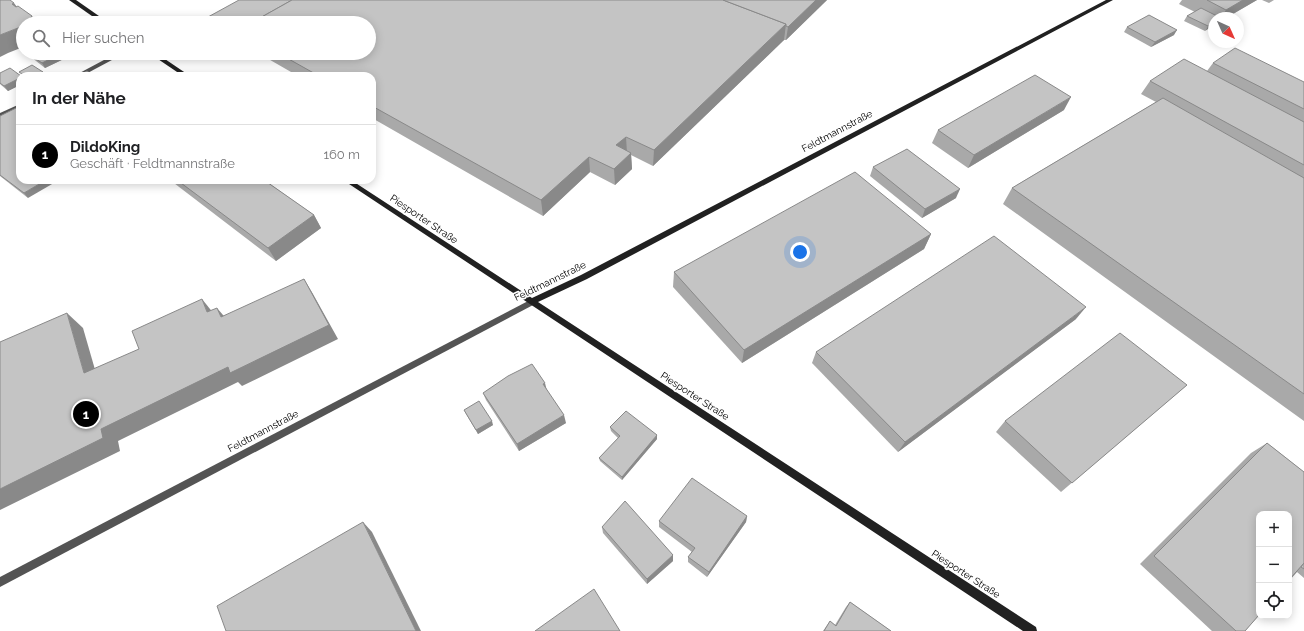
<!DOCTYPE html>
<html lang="de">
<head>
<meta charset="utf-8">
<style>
  :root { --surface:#fff; --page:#f6f6f6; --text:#202124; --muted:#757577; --line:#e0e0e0; --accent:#000 }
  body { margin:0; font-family:Raleway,sans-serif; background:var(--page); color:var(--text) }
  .controls { position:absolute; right:12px; bottom:12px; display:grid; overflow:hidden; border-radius:8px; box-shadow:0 2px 10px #0003 }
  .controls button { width:36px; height:36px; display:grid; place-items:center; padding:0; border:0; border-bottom:1px solid var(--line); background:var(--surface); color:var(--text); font:20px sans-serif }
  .compass { position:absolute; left:1208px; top:12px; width:36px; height:36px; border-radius:50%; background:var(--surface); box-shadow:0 2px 10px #0003; rotate:135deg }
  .you { position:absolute; left:800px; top:252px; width:14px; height:14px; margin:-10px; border:3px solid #fff; border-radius:50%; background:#1a73e8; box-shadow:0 0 0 6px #1a73e833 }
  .badge { display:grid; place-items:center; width:26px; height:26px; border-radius:50%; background:var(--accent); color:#fff; font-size:13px; font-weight:700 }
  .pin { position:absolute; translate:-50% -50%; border:2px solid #fff; box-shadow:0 1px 4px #0006 }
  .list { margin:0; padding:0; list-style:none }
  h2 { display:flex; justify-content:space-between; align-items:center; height:52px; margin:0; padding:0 16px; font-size:17px }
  h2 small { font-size:13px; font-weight:400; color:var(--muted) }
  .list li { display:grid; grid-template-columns:26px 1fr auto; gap:12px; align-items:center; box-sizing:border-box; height:60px; padding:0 16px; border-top:1px solid var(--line) }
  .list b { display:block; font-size:15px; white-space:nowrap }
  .list p { margin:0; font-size:13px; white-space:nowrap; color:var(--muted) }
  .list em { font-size:13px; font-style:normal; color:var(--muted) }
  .icon { flex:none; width:22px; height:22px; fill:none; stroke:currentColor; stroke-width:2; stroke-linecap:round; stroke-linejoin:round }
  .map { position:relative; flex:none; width:1304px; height:631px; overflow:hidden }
  .search { position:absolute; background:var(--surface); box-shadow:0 2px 10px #0003; left:16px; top:16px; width:360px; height:44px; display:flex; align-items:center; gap:10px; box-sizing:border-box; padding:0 14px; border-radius:22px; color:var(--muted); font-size:15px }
  .panel { position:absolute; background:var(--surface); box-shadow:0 2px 10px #0003; left:16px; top:72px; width:360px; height:112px; border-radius:12px }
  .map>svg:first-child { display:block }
</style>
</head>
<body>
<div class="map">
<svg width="1304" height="631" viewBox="0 0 1304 631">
  <rect width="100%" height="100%" fill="#fff"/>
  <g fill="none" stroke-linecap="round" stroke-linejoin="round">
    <g fill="#545454" fill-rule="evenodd">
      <polygon points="117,53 125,53 82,76 74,76"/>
      <polygon points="20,104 20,109 0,118 0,113"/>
    </g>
    <polygon fill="#545454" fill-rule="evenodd" points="532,299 535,300 536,302 535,304 0,587 0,577"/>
    <g fill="#212121" fill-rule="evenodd">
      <polygon points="69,0 76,0 109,23 102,23"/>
      <polygon points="1106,0 1113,0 587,279 538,302 1036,627 1037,631 1023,631 343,180 351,180 532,298 581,275"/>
      <polygon points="149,53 156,53 190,76 183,76"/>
    </g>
  </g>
  <g fill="#a9a9a9">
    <polygon points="827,0 786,40 784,40 653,166 631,155 632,169 615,185 590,172 543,216 372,118 372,76 298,76 258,53 369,53 369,23 212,23 208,17"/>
    <polygon points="1182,0 1257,0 1226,18 1214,18 1205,31 1184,21 1187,16 1195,12 1179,4"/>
    <polygon points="1262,0 1274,0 1269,3"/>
    <polygon points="1127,27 1174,35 1151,47 1124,32"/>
    <polygon points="27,53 72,55 45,68 31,57"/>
    <polygon points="1213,63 1304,82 1304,421 1003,204 1012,188 1156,102 1141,94 1150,81 1207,71"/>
    <polygon points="0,73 20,76 20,85 8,91 0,84"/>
    <polygon points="1064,110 968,168 932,143 938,130"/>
    <polygon points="0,116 28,198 0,176"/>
    <polygon points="873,167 956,198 922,218 870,176"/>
    <polygon points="170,180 264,180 314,215 321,228 276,261"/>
    <polygon points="931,234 924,249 742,363 673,287 674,272"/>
    <polygon points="1076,319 898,452 812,363 816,352"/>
    <polygon points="1187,385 1061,492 996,432 1005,421"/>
    <polygon points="483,393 566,423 519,451 486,400"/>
    <polygon points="464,410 493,425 478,434 466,414"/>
    <polygon points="610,427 657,439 622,480 600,461 599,458 618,438 611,431"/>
    <polygon points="1267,443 1304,472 1304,578 1297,572 1245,631 1212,631 1140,564 1251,453"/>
    <polygon points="747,516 746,522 707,577 688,562 688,557 692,552 659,527 659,521"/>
    <polygon points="602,527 673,561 647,584 603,533"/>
    <polygon points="850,602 891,631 823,631 830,621 835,625 846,607"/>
  </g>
  <g fill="#898989">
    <polygon points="816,0 827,0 786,40 788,27"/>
    <polygon points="1243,0 1257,0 1226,18 1221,18 1226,10"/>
    <polygon points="14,3 26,19 12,4"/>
    <polygon points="32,16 37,23 27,23"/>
    <polygon points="1214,22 1214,25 1205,31 1208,26"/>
    <polygon points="786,24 784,40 653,166 654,150"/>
    <polygon points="23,26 23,47 8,53 0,57 0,35"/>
    <polygon points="1177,30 1174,35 1151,47 1155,42"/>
    <polygon points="62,53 71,53 72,55 45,68 42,63"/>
    <polygon points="43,72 45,76 35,76"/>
    <polygon points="20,78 20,85 8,91 4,86"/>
    <polygon points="1071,97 1064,110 968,168 974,155"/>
    <polygon points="626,137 627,153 616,145"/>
    <polygon points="631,153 632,169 615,185 614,169"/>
    <polygon points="589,157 590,172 543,216 541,200"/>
    <polygon points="46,180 59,180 28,198 24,193"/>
    <polygon points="960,189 956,198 922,218 925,209"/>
    <polygon points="314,215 321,228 276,261 268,248"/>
    <polygon points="931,234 924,249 742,363 744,350"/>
    <polygon points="304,279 313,294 338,339 242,386 238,382 118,441 120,451 0,510 0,489 101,429"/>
    <polygon points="202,299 214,314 207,312"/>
    <polygon points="1086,307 1076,319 898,452 905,442"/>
    <polygon points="217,308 229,322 221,317"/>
    <polygon points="67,313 83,328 100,387 84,373"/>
    <polygon points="545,383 547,391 543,384"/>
    <polygon points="564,415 566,423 519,451 517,444"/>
    <polygon points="492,421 493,425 478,434 476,430"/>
    <polygon points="657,435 657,439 622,480 622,477"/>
    <polygon points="747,516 746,522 707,577 709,572"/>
    <polygon points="363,522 372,532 421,631 416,631"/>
    <polygon points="673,555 673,561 647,584 647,579"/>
  </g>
  <g fill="#c4c4c4" stroke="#898989">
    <polygon points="0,0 10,0 14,3 12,4 16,7 18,6 32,16 27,23 23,23 23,26 0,35"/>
    <polygon points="239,0 292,0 251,23 220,23 208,17"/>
    <polygon points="292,0 723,0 786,24 654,150 626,137 616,145 631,153 614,169 589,157 541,200 372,106 372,76 319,76 278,53 369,53 369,23 251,23"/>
    <polygon points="723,0 816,0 788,27 786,26 786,24"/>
    <polygon points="1207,0 1243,0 1226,10"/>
    <polygon points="1201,8 1221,18 1214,18 1214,22 1208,26 1187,16"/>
    <polygon points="1149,15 1177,30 1155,42 1127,27"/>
    <polygon points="1235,48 1304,82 1304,109 1213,63"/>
    <polygon points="27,53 62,53 42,63"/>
    <polygon points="1184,59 1304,122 1304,165 1150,81"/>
    <polygon points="32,65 43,72 35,76 25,76 19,72"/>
    <polygon points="10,68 21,76 20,76 20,78 4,86 0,83 0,73"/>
    <polygon points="87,71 94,76 78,76"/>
    <polygon points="1035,75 1071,97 974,155 938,130"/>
    <polygon points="1163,98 1304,178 1304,394 1012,188"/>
    <polygon points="20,106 20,180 46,180 24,193 0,175 0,116"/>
    <polygon points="907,149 960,189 925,209 873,167"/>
    <polygon points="855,172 931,234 744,350 674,272"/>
    <polygon points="177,180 264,180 314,215 268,248"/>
    <polygon points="994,236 1086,307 905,442 816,352"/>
    <polygon points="304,279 329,325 230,373 228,367 101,429 103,438 0,489 0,342 67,313 84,373 139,349 132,331 202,299 207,312 217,308 221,317"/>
    <polygon points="1120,333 1187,385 1072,483 1005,421"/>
    <polygon points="532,364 545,383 543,384 564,415 517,444 483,393 508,376"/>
    <polygon points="479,401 492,421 476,430 464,410"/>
    <polygon points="626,411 657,435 622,477 599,458 620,436 610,427"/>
    <polygon points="1267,443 1304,472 1304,563 1289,580 1289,514 1259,514 1259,615 1245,631 1236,631 1154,556"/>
    <polygon points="692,478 747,516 709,572 688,557 695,548 659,521"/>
    <polygon points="625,501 673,555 647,579 602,527"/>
    <polygon points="363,522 416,631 226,631 217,606"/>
    <polygon points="1304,563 1304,569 1301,567"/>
    <polygon points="594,589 620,631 535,631"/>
    <polygon points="850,602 891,631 824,631 830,621 836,626"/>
  </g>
  <g text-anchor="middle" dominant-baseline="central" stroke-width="3.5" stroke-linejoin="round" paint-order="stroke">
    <g font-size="10" fill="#000" stroke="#fff">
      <text transform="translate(837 131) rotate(-28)">Feldtmannstraße</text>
      <text transform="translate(424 219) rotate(34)">Piesporter Straße</text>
      <text transform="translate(550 281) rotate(-26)">Feldtmannstraße</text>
      <text transform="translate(695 396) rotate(33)">Piesporter Straße</text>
      <text transform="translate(263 431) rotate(-28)">Feldtmannstraße</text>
      <text transform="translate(966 574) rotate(33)">Piesporter Straße</text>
    </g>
  </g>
</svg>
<div class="controls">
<button>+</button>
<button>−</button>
<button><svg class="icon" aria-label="locate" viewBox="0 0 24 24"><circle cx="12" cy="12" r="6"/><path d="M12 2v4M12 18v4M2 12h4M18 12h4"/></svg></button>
</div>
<svg class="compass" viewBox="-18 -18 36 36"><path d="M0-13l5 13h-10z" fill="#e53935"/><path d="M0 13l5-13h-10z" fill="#757577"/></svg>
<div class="you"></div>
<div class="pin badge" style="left:86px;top:414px">1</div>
<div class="search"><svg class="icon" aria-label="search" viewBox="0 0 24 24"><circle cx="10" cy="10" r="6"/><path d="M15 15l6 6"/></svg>Hier suchen</div>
<section class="panel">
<h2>In der Nähe<small></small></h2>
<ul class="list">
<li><span class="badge">1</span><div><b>DildoKing</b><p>Geschäft · Feldtmannstraße</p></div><em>160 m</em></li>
</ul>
</section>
</div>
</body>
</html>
